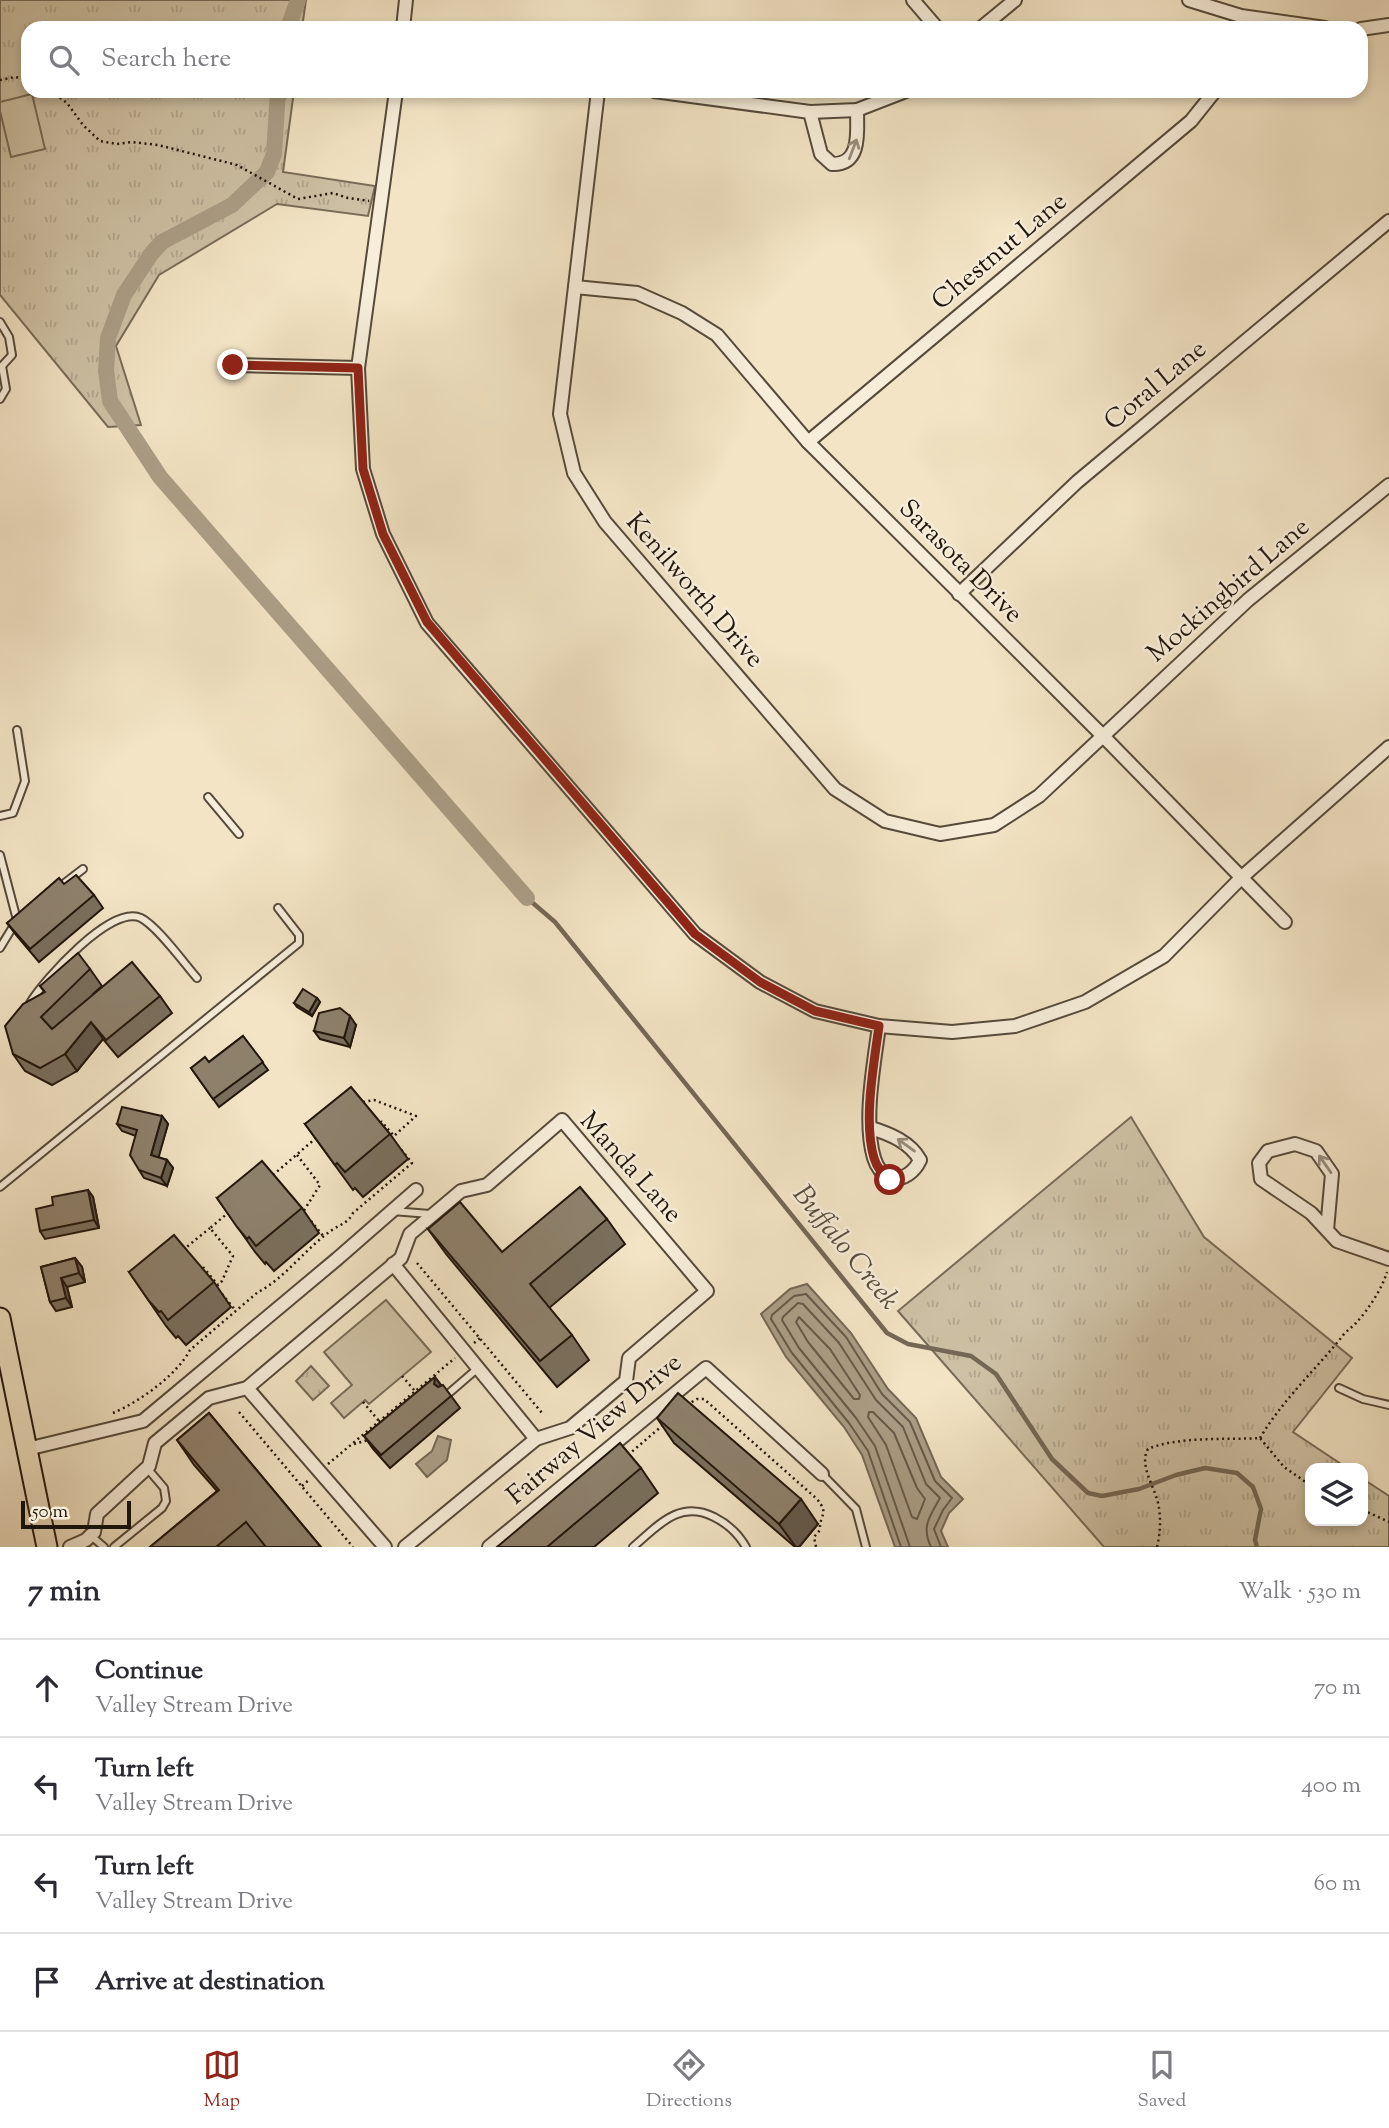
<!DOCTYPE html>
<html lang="en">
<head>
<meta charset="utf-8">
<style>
  :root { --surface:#fff; --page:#f7f7f7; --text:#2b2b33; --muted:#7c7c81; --line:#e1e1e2; --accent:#8f2418 }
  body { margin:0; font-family:"Sorts Mill Goudy",serif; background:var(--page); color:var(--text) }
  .controls { position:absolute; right:21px; bottom:21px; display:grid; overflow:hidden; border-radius:14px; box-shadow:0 4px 10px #0003 }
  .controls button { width:63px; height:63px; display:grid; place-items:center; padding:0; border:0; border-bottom:2px solid var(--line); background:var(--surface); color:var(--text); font:35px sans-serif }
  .scale { position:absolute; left:21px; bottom:18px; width:110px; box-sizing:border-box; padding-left:7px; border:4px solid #21160b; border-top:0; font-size:19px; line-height:24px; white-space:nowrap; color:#21160b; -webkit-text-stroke:5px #f7edd9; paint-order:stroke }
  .stop { position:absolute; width:21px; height:21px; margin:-16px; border:5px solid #8f2418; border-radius:50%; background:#fff }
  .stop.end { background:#8f2418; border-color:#fff; box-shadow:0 2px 7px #0008 }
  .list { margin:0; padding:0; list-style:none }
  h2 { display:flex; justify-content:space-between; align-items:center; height:91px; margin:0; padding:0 28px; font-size:30px }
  h2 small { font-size:23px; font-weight:400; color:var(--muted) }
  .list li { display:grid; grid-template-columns:46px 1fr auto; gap:21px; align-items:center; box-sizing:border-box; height:98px; padding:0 28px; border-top:2px solid var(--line) }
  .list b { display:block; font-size:26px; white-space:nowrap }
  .list p { margin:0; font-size:23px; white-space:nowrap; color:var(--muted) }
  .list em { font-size:23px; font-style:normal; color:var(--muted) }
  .icon { flex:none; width:38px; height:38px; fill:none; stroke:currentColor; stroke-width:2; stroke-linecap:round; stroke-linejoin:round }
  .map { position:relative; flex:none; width:1389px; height:1547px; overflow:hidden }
  .search { position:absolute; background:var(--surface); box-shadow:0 4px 10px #0003; left:21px; right:21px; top:21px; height:77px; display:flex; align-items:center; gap:18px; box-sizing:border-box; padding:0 24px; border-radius:21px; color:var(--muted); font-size:26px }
  .sheet { height:483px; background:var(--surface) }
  nav { display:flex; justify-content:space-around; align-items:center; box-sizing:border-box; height:98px; border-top:2px solid var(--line); background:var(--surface); font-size:19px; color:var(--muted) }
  nav a { display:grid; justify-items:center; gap:4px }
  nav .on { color:var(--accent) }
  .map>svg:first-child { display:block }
</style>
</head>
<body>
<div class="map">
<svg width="1389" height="1547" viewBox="0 0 1389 1547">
  <defs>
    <pattern id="park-tufts" width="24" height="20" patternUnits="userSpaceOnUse" patternTransform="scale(1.75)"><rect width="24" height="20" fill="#cec1a5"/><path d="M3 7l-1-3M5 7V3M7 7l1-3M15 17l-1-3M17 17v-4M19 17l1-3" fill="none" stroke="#b1a58d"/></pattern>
  </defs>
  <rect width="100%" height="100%" fill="#f2e4c5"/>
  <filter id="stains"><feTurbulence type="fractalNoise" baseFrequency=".00286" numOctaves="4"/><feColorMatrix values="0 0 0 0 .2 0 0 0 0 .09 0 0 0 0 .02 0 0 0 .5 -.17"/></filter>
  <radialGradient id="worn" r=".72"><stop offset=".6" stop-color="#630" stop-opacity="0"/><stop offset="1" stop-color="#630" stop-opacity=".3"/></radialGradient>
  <g fill="url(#park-tufts)" stroke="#786c58" stroke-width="2">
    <polygon points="0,0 306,0 302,28 28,28 28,91 294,91 283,172 375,186 368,216 277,204 159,275 116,346 141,425 108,427 0,295"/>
    <polygon points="1131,1117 1204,1237 1352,1358 1293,1432 1347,1468 1310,1468 1310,1521 1363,1521 1363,1479 1389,1496 1389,1547 1104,1547 898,1311"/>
    <polygon points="311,1366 329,1386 313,1400 296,1381"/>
  </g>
  <g fill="#cec1a5" stroke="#786c58" stroke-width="2">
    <polygon points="32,94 45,149 11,157 0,111 0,102"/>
    <polygon points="386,1300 431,1352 369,1404 365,1400 344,1418 331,1403 352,1385 324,1352"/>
  </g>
  <g fill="#ab9e86" stroke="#746855" stroke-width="2">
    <polygon points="807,1284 851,1333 888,1389 916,1418 941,1477 963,1499 949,1513 941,1531 948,1547 895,1547 862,1455 844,1427 786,1357 761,1314 790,1289"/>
    <polygon points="438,1436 451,1440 447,1460 427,1477 416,1464 432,1451"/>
  </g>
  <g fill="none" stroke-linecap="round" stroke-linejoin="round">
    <g stroke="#665a48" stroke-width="2">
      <polygon points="799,1317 830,1349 860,1395 859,1399 854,1399 808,1342 796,1322"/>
      <polygon points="869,1412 873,1412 894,1433 917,1488 925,1499 917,1519 912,1517 886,1445 868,1417"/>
      <polyline points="901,1547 868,1451 849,1423 792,1353 771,1319 772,1315 794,1296 806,1294 846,1337 882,1394 910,1422 935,1481 952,1498 943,1510 934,1529 941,1547"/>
      <path d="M910 1547 875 1446 856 1418 799 1348 782 1320 783 1317 798 1303 803 1304 839 1343 876 1400 903 1427 926 1484 940 1498C930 1516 921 1526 931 1547"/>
    </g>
    <polyline stroke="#746855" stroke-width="4.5" points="527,898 555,922 887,1333 908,1344 971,1356 996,1374 1052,1459 1088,1493 1102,1496 1139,1489 1176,1475 1205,1468 1237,1473 1253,1487 1261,1509 1255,1540 1257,1547"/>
    <g stroke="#ab9e86" stroke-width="16">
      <polyline points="288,28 298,0"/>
      <polyline points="278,91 274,154 267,172 232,205 162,242 151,254 124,295 108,338 106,371 110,401 160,477 527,898"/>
    </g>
    <defs>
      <g id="service">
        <polyline points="0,322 9,337 12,355 2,366"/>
        <polyline points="0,367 2,366 6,389 0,399"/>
        <polyline points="208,797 239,834"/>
        <polyline points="0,816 13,813 25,781 17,730"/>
        <polyline points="0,855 17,920 0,948"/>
        <polyline points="57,889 83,869"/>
        <path d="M30 1003C44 980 111 904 141 918 157 926 184 963 197 978"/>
        <polyline points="0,1187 299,943 299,935 278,908"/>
        <polyline points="392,1211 430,1214"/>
        <polyline points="1339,1388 1363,1399 1389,1405"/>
        <polyline points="448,1394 478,1368"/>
        <polyline points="822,1474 856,1509 866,1547"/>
        <polyline points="90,1535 104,1547"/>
        <polyline points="114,1547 162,1508 166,1501 164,1488 147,1468"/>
        <path d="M633 1547C658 1526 679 1499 714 1517 728 1524 738 1533 746 1547"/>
      </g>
      <g id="minor">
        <polyline points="913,0 937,28"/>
        <polyline points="1189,0 1241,16 1325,28"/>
        <polyline points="403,28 406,0"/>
        <polyline points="981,28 1015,0"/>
        <polyline points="1361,29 1389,25"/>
        <path d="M396 91 358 368 363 469 383 534 427 623 695 934 760 982 815 1011 879 1026C874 1064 863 1121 874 1158 877 1168 882 1173 890 1180 904 1179 914 1173 920 1160 910 1142 890 1134 871 1128"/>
        <polyline points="598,91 560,414 574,473 605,522 835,789 885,821 940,834 994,825 1039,796 1248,600 1389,485"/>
        <polyline points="654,91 810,112 857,110 906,91"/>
        <path d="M810 112 821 154 832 164C862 165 857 131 857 110"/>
        <polyline points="575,287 637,293 682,313 717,335 808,442 1102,735 1285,922"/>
        <polyline points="233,365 358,368"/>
        <polyline points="808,442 1191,121 1215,91"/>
        <polyline points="959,594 1077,482 1389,221"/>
        <polyline points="879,1026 952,1032 1015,1026 1085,1002 1164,956 1242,877 1389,747"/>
        <polyline points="1327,1230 1332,1174 1316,1151 1295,1144 1268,1151 1259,1163 1261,1179 1311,1213 1337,1241 1389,1259"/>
        <polyline points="393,1264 536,1439"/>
        <polyline points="247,1388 385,1547"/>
        <polyline points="27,1449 143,1421 337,1259 416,1190"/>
        <polyline points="70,1547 86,1540 94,1532 97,1514 149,1466 155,1443 209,1398 247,1388 401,1258 410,1234 461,1191 487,1185 562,1120 707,1291 629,1358 626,1381 570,1428 536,1439 405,1547"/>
        <polyline points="489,1547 706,1368 822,1474"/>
      </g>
      <polyline id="primary" points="0,1318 47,1547"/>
    </defs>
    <use href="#service" stroke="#554a3a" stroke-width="10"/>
    <use href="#minor" stroke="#554a3a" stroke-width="16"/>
    <use href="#primary" stroke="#21160b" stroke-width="23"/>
    <g stroke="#21160b" stroke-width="2.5" stroke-dasharray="2 3.5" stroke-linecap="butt">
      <polyline points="0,80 15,77 28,79"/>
      <polyline points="51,91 67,103 83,125 100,141 117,144 132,142 158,145 237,165 298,199 333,193 348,198 369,201"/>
      <polyline points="363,1102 374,1100 416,1116 394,1136 381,1121"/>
      <polyline points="297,1155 320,1185 303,1212"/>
      <polyline points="273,1175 316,1138"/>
      <polyline points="311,1221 324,1237"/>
      <polyline points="183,1250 210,1228"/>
      <polyline points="417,1263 542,1413"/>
      <polyline points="203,1267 218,1285 222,1281 233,1256 210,1228 228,1213"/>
      <polyline points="222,1294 236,1311"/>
      <polyline points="474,1343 480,1338"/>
      <polyline points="402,1376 415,1391"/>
      <polyline points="363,1402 379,1421"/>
      <path d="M687 1405 697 1399H704L817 1499C830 1515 819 1514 820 1530L814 1537 816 1547"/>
      <polyline points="239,1412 353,1547"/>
      <path d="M113 1413C139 1402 177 1375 190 1350L258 1292C283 1280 307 1247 332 1230 341 1224 348 1223 353 1213L412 1163 400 1148"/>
      <path d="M1260 1438C1282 1401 1314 1371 1341 1338 1345 1332 1351 1328 1356 1323 1368 1310 1382 1289 1387 1272"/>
      <polyline points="354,1444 368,1440"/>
      <polyline points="628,1455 663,1425"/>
      <polyline points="328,1464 455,1358"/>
      <polyline points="302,1486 310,1479"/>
      <polyline points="1363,1510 1389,1522"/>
      <path d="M1157 1547C1160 1534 1161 1522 1159 1508 1157 1490 1138 1466 1148 1449 1178 1436 1227 1440 1260 1438L1284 1467 1310 1485"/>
    </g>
    <use href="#service" stroke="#f7edd9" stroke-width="6"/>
    <use href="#minor" stroke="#f7edd9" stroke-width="12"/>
    <use href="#primary" stroke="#f2e4c5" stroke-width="19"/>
  </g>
  <g fill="#7a6f5d" stroke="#21160b" stroke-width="2">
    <polygon points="64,884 94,895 103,908 39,962 16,935 7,923"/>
    <polygon points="90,969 102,986 94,993 160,996 172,1013 118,1057 103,1039 77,1071 52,1085 25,1071 13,1054 45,992 40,986"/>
    <polygon points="317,998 320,1002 312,1016 297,1007 294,1003"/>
    <polygon points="356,1025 350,1047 320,1039 314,1031"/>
    <polygon points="243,1036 268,1070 219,1107 191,1068 209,1062"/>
    <polygon points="162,1116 168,1124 158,1157 167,1160 173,1168 167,1186 144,1178 139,1170 136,1136 122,1131 117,1124"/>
    <polygon points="305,1124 390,1134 408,1159 363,1197 355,1188 353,1190"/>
    <polygon points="88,1190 93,1197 99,1228 45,1239 40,1231 53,1205"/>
    <polygon points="217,1198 302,1208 319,1233 274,1271 266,1262 265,1264 255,1252"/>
    <polygon points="607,1219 625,1244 549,1308 572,1335 589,1360 557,1387 446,1254 428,1229 502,1252"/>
    <polygon points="75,1258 82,1267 85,1282 67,1287 72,1307 56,1311 50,1302 41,1267"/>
    <polygon points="129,1272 214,1282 231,1307 186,1345 178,1336 176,1338 166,1326"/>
    <polygon points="435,1377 442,1386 451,1396 460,1408 390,1468 373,1449 364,1436"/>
    <polygon points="209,1413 321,1547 150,1547 217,1491 194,1465 177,1440"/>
    <polygon points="657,1418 818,1524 799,1547 795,1547 674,1443"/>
    <polygon points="641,1468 658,1493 594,1547 497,1547"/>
  </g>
  <g fill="#635a4c" stroke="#21160b" stroke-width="2">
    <polygon points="317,998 320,1002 312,1016 309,1012"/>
    <polygon points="350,1016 356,1025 350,1047 344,1038"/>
    <polygon points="91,1022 103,1039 77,1071 65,1054"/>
    <polygon points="162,1116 168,1124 157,1163 151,1155"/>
    <polygon points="167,1160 173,1168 167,1186 161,1178"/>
    <polygon points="88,1190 93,1197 99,1228 94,1220"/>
    <polygon points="75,1258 82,1267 85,1282 79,1273"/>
    <polygon points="61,1278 67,1287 72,1307 66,1298"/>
    <polygon points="435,1377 444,1390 434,1384"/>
    <polygon points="801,1499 818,1524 799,1547 796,1547 779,1524"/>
  </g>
  <g fill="#8e816c" stroke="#21160b" stroke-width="2">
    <polygon points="76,875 94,895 30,949 7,923 59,878 64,884"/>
    <polygon points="78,953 90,969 41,1017 52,1029 132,962 160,996 106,1040 91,1022 65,1054 40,1068 13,1054 5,1026 23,1004 45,992 40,986"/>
    <polygon points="303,989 317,998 309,1012 294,1003"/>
    <polygon points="340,1008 350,1016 344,1038 314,1031 319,1013"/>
    <polygon points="243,1036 263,1062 213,1099 191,1068 205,1057 209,1062"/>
    <polygon points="351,1087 390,1134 345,1172 337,1163 335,1165 305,1124"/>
    <polygon points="122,1107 162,1116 151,1155 167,1160 161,1178 139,1170 130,1155 137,1130 117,1124"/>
    <polygon points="262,1161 302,1208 256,1246 249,1237 247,1239 237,1227 217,1198"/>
    <polygon points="580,1187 607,1219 530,1284 572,1335 540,1361 428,1229 460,1202 502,1252"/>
    <polygon points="88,1190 94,1220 40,1231 36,1209 53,1205 52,1197"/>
    <polygon points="174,1235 214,1282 168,1320 161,1311 159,1312 149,1301 129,1272"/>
    <polygon points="75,1258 79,1273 61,1278 66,1298 50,1302 41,1267"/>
    <polygon points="435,1377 434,1384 438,1387 443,1385 451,1396 381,1455 364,1436"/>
    <polygon points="678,1393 801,1499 779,1524 657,1418"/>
    <polygon points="209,1413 320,1546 318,1547 266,1547 246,1522 216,1547 150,1547 219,1490 177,1440"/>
    <polygon points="620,1443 641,1468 547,1547 497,1547"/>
  </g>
  <defs><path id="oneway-shaft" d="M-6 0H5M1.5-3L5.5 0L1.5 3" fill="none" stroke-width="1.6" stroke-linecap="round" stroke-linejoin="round" transform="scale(1.75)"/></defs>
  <g stroke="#978c7c">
    <use href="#oneway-shaft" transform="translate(853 149) rotate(-69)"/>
    <use href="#oneway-shaft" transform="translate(906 1145) rotate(-144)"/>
    <use href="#oneway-shaft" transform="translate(1325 1164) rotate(-125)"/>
  </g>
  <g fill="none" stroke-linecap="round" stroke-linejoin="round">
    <path stroke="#8f2418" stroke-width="9" d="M233 365 358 368 363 469 383 534 427 622 695 934 760 982 815 1011 879 1026C874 1064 863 1121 874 1158 877 1168 882 1173 890 1180"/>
  </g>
  <g text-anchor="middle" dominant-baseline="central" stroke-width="5" stroke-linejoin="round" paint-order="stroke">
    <g font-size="26" fill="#21160b" stroke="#f7edd9">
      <text transform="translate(1000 252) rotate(-40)">Chestnut Lane</text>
      <text transform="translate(1156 386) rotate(-40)">Coral Lane</text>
      <text transform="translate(960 562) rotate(45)">Sarasota Drive</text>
      <text transform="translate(694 591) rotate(49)">Kenilworth Drive</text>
      <text transform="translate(1229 591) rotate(-41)">Mockingbird Lane</text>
      <text transform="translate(630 1168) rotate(48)">Manda Lane</text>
      <text transform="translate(595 1430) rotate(-40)">Fairway View Drive</text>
    </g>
    <g font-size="28" font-style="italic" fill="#584c3c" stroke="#f7edd9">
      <text transform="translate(845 1248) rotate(51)">Buffalo Creek</text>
    </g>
  </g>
  <rect width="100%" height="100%" filter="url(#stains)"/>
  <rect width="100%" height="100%" fill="url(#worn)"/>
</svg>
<div class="controls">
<button><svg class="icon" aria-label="layers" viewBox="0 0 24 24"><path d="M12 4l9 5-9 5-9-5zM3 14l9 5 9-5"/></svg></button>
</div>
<div class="scale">50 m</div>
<div class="stop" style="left:890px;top:1180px"></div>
<div class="stop end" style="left:233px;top:365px"></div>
<div class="search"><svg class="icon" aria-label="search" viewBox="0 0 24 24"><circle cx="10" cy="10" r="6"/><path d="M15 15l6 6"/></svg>Search here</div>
</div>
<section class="sheet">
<h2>7 min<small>Walk · 530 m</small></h2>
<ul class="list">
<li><svg class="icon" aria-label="ahead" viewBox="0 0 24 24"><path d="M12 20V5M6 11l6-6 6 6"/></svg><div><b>Continue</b><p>Valley Stream Drive</p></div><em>70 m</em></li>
<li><svg class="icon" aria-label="left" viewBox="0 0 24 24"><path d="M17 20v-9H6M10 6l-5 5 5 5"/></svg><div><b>Turn left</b><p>Valley Stream Drive</p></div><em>400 m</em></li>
<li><svg class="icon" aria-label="left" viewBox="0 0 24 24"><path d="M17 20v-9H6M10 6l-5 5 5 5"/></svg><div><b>Turn left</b><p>Valley Stream Drive</p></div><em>60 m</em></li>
<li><svg class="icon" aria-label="arrive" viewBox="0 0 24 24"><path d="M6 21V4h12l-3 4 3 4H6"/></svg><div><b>Arrive at destination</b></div></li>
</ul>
</section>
<nav>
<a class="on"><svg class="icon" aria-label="map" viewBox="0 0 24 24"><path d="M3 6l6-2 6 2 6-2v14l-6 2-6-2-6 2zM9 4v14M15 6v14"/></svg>Map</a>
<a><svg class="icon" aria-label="directions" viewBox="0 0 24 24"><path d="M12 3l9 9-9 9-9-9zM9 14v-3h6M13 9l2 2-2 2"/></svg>Directions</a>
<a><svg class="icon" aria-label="saved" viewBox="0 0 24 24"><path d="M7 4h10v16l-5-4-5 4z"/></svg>Saved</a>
</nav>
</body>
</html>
